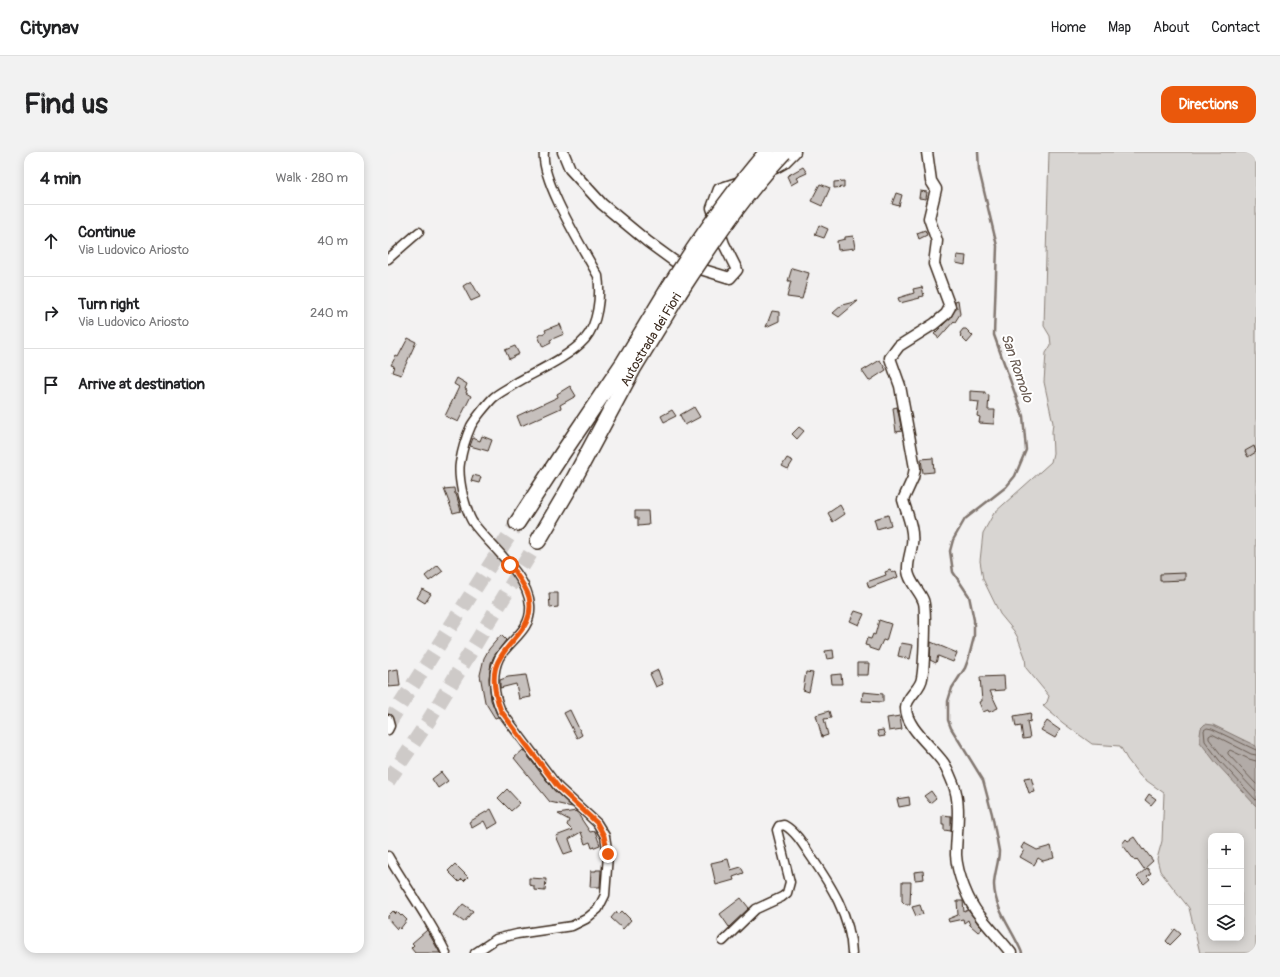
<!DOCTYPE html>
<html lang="en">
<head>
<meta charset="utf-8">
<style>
  :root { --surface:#fff; --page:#f2f2f2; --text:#202124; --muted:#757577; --line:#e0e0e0; --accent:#ea580c }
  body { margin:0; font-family:Pangolin,sans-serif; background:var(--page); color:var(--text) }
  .controls { position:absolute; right:12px; bottom:12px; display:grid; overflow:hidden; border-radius:8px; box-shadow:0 2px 10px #0003 }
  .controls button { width:36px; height:36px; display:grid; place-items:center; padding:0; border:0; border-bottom:1px solid var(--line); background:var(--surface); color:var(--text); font:20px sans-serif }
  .stop { position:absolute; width:12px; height:12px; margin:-9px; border:3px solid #ea580c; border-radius:50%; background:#fff }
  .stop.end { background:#ea580c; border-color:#fff; box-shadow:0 1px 4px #0008 }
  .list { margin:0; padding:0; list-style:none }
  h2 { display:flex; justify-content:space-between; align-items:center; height:52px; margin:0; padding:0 16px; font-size:17px }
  h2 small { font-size:13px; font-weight:400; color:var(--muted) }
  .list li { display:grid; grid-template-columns:26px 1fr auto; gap:12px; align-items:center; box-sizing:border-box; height:72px; padding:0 16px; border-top:1px solid var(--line) }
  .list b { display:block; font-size:15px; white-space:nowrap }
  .list p { margin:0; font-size:13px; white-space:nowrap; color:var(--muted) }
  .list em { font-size:13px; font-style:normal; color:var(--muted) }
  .icon { flex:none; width:22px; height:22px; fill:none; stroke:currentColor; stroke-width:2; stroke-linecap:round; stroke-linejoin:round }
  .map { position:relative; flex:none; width:868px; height:801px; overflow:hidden; border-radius:12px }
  header { display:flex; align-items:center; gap:24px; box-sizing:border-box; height:56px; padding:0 20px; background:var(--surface); border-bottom:1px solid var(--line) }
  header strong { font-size:19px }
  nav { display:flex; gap:22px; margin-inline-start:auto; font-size:14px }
  .intro { display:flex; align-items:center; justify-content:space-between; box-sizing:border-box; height:96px; padding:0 24px }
  h1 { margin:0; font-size:28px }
  .button { padding:10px 18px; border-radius:12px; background:var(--accent); color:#fff; font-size:14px; font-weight:700 }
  main { display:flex; gap:24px; padding:0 24px }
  aside { flex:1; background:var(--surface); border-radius:12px; box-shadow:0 2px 10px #0003 }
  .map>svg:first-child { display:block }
</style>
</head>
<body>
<header>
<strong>Citynav</strong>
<nav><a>Home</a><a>Map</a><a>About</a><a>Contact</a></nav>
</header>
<div class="intro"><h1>Find us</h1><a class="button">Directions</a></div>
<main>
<aside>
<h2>4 min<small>Walk · 280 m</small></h2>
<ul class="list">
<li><svg class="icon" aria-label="ahead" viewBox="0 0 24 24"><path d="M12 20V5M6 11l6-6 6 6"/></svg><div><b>Continue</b><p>Via Ludovico Ariosto</p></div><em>40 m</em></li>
<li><svg class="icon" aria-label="right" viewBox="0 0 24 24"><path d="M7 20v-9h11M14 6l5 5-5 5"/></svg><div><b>Turn right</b><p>Via Ludovico Ariosto</p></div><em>240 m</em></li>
<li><svg class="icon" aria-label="arrive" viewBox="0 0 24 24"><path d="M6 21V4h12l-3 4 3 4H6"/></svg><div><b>Arrive at destination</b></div></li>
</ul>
</aside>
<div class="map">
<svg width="868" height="801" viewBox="0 0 868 801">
  <rect width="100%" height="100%" fill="#f3f2f2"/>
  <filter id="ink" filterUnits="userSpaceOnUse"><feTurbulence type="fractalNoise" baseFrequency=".025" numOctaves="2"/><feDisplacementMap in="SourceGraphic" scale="8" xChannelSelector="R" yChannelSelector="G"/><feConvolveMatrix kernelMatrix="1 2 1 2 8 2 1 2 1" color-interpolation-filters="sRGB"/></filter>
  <g filter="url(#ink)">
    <path fill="#d8d5d2" stroke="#8a8078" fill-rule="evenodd" d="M661 0H868V801H812L801 756 772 719 769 707 774 689 776 641 752 624 739 607 732 594 704 592 675 571 655 554 659 550 661 544 638 516 637 505 630 486 626 479 612 462 595 427 592 409 595 381 606 361 663 310 665 301 664 280 665 271 656 230 658 201 663 193 662 184 656 174ZM823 684H853V786H823Z"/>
    <polygon fill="#b2aba7" stroke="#827770" points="817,572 825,573 868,594 868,654 828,611 812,590 812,583 813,576"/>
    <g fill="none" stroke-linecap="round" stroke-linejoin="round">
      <g stroke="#6b5e55" stroke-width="1">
        <polyline points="868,598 824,577 819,576 816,578 817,589 831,608 868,648"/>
        <polyline points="868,603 863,602 824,582 821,584 821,587 835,605 868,640"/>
        <polyline points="868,609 861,607 842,598 840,600 840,602 868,632"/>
      </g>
      <path stroke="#827770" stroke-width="2.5" d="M590 0 591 18 609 94 606 183 635 264 638 298 627 324 618 335 577 367 565 388 562 399 565 420 581 444 586 468V485L580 508 577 516 564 536 560 549V568L563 576 595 628 604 662 611 699C611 711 606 721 606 733 607 759 625 778 634 801"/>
    </g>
    <g fill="#c6c0bd" stroke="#3b2a1e">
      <polygon points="415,15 419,21 408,26 410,29 403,33 399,24"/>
      <polygon points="456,29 456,35 446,36 446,30"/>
      <polygon points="432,32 442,36 434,54 423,49"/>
      <polygon points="532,39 539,40 538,47 531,46"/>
      <polygon points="508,41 514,43 511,54 504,52"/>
      <polygon points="431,73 440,77 436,86 427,83"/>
      <polygon points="537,78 539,83 531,87 529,81"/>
      <polygon points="465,84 467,96 450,98 449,89 457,87 457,85"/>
      <polygon points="569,103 578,104 577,113 568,111"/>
      <polygon points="404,116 421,121 414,147 399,145 403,129 400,129"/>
      <polygon points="83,129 92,145 83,149 75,134"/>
      <polygon points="534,135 536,144 531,145 532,146 512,151 510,146 526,141 525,137"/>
      <polygon points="570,148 572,162 567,170 566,169 551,186 546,182 563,165 568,156 567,149"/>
      <polygon points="470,149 451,165 445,161 454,153"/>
      <polygon points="384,159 391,160 391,169 378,175"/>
      <polygon points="172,172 176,182 162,188 163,191 155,195 150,184 158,180 157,178"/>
      <polygon points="575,177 578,177 585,184 579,191 572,184 573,183 572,181"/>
      <polygon points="20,186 28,190 13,223 4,220 6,214 3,213 8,204 10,205"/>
      <polygon points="127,194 131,202 121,207 117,198"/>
      <polygon points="492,208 498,218 481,229 474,219"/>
      <polygon points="69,226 79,232 77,237 79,238 78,241 83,244 70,270 57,264 71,235 66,232"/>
      <polygon points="182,234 188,244 172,253 173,256 133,274 129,264 170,245 169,242"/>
      <polygon points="582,239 597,240 597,242 601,243 600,258 607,258 606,272 591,271 592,265 589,264 591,250 582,249"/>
      <polygon points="306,255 312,265 297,273 292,263"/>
      <polygon points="509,255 514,279 508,280 505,256"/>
      <polygon points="284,258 288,264 276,270 273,264"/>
      <polygon points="411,275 416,279 409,287 404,282"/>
      <polygon points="94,284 104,288 100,299 82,294 85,286 92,289"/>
      <polygon points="866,294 868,300 860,305 857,299"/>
      <polygon points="399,306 405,309 400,317 394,314"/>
      <polygon points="545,306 546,320 535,321 533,307"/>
      <polygon points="85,323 93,325 91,331 83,329"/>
      <polygon points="66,336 67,342 68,342 73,359 65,361 56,337"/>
      <polygon points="452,353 457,362 445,370 440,361"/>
      <polygon points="247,359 260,359 261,373 250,374 250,366 247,366"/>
      <polygon points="500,363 503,373 489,377 486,367"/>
      <polygon points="50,413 55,419 41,429 37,424"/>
      <polygon points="502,418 504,421 508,419 510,425 481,436 479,430 498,423 497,420"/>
      <polygon points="797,421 797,428 772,429 772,422"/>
      <polygon points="34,437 43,442 37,451 29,446"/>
      <polygon points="161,441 170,441 170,455 162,456"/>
      <polygon points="467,459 476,462 471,473 462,469"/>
      <polygon points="491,468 503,472 498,489 495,488 490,499 481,496 481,494 477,493 479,486 483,487 485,482 487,483"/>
      <polygon points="113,483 118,488 106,504 103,511 101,526 103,548 110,565 107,566 97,550 92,523 96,506 101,497"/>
      <polygon points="543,490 569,501 565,510 550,504 548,511 542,508"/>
      <polygon points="513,491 525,493 522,507 510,504"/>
      <polygon points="445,498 446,506 439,507 437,499"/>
      <polygon points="469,511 481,511 480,523 469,523"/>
      <polygon points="10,517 12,534 0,535 0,519"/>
      <polygon points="270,518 275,532 268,535 262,522"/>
      <polygon points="418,520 425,521 421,540 415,538"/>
      <polygon points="453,522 454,532 444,532 443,523"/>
      <polygon points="138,523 143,545 131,547 128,532 112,536 112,528 120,525"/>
      <polygon points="616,524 617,538 602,539 610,556 601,560 600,558 595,560 591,550 594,549 592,525"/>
      <polygon points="475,540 495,542 495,550 474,549"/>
      <polygon points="182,558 194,583 189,586 176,561"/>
      <polygon points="441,559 443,566 436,567 440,583 434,585 428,563"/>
      <polygon points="643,561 642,570 639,569 642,586 635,587 633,574 628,575 626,564"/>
      <polygon points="512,564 514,577 501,579 499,566"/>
      <polygon points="659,569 672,578 667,586 653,578"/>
      <polygon points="495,578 497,584 491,585 489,579"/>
      <polygon points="135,598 166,638 184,655 162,650 126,606"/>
      <polygon points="53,620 60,629 50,636 44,627"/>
      <polygon points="643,625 647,640 641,641 636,626"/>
      <polygon points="119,637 132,651 123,659 110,646"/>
      <polygon points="543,639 548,646 542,651 536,644"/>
      <polygon points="761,642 768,647 763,653 757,648"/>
      <polygon points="521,645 522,653 511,655 509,647"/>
      <polygon points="103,657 110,671 100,677 96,669 84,676 81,670"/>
      <polygon points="188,659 202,680 207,679 212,693 204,696 202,690 197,692 193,680 181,687 185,699 176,702 168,684 184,678 179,673 181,668 170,662"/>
      <polygon points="554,663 563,664 563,679 556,678 556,672 554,672"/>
      <polygon points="746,685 755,698 756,697 765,709 756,717 749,707 747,709 734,692 738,687 740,689"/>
      <polygon points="636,691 649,698 663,694 666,706 655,709 650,706 646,713 632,705 636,698 633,696"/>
      <polygon points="340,707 343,718 353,715 356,721 345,725 346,728 328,733 323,711"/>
      <polygon points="67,712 80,725 76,729 74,727 71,730 60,719"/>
      <polygon points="759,716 763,721 759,724 762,727 756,732 749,725"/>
      <polygon points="208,718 213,718 212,735 202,735 203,719 208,719"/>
      <polygon points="535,719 536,727 527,728 526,720"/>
      <polygon points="141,726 158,727 157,739 146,738 146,734 141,733"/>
      <polygon points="514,730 523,730 522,752 517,752 514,749"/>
      <polygon points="353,746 361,756 341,775 332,762"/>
      <polygon points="569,749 575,749 576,760 580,758 594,777 590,780 582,773 580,768 576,771 575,767 561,770 560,767 570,763"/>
      <polygon points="75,752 85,759 76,770 66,763"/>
      <polygon points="532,753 535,762 528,764 524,755"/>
      <polygon points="5,759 8,762 9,760 13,764 14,763 19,768 12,777 10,775 9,777 0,767 0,764"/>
      <polygon points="234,759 243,768 235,777 223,766 228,760 231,762"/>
      <polygon points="787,777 793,782 782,793 778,789"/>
      <polygon points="39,778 52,801 27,801 23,796 26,793 24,791"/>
    </g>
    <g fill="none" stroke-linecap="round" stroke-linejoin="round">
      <g stroke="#cecac8" stroke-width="15" stroke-dasharray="15 8" stroke-linecap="butt">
        <polyline points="0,572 129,371"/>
        <polyline points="0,629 41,568 150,389"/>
      </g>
      <defs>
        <g id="minor">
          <polyline points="0,107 31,80"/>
          <polyline points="0,567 2,574 0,578"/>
          <path d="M0 704C19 737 42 767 58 801"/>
          <path d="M335 789 368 757 394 745 399 741 402 730 389 678 391 674 396 673C407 679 415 692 422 703 442 732 463 764 464 801"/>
          <path d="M87 801 108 787 129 782 184 774 198 767 210 757 217 743 220 703 217 684 209 671 170 635 113 559C106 543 103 523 111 506 122 487 144 479 142 453 140 423 103 395 86 372 80 365 78 353 75 344 73 334 70 322 72 311 74 299 78 285 83 274 86 268 100 251 105 246 112 240 121 236 128 231 149 219 181 205 197 187 210 172 213 144 210 124 196 98 152 28 156 0"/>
        </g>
        <g id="tertiary">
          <polyline points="175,0 182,17 214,52 260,90 286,109 342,126 349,118 336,92 324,56 331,37 355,29"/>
          <path d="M539 0 543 29 548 37 541 66 549 89 546 112 562 155 558 162 546 172 511 194 502 206 512 234 527 316 525 326 515 348C519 362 526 377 524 392 523 401 519 410 520 419 521 430 531 438 535 448 539 455 536 516 534 526 533 537 519 544 518 555 517 574 543 594 554 609 559 615 562 624 565 631 574 653 568 680 568 703 569 721 580 750 592 764 602 777 613 788 623 801"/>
          <polyline points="387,16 396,11 407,0"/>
        </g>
        <g id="motorway">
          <polyline points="129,371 174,302 236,210 282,134"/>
          <path id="s1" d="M150 389 180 338 246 215 291 141"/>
        </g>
      </defs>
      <use href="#minor" stroke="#3b2a1e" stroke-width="11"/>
      <use href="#tertiary" stroke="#3b2a1e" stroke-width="13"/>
      <use href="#motorway" stroke="#3b2a1e" stroke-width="18"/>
      <use href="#minor" stroke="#fff" stroke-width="8"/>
      <use href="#tertiary" stroke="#fff" stroke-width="10"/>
      <use href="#motorway" stroke="#fff" stroke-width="15"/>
      <defs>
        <g id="motorway-bridge">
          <path d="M282 134C312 86 342 43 379 0"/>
          <path d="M291 141C323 92 355 43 396 0"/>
        </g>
      </defs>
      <use href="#motorway-bridge" stroke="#3b2a1e" stroke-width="18" stroke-linecap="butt"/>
      <use href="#motorway-bridge" stroke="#fff" stroke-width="15"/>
    </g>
  </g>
  <g fill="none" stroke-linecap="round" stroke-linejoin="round" filter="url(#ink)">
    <path stroke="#ea580c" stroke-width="5" d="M122 413C128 422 138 434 141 445 147 474 125 484 112 506 102 521 107 543 113 559L170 635 209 671 216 684 220 702"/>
  </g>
  <g text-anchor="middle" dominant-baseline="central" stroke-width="4" stroke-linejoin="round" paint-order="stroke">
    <g font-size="13" fill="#3b2a1e" stroke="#fff">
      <text stroke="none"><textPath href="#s1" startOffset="231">Autostrada dei Fiori</textPath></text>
    </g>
    <g font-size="14" font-style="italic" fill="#65574e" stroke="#fff">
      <text transform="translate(629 216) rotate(71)">San Romolo</text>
    </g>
  </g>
</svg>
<div class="controls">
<button>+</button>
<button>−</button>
<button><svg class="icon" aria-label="layers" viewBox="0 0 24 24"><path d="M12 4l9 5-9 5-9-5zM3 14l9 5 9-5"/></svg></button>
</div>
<div class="stop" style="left:122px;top:413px"></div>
<div class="stop end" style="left:220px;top:702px"></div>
</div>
</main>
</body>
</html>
